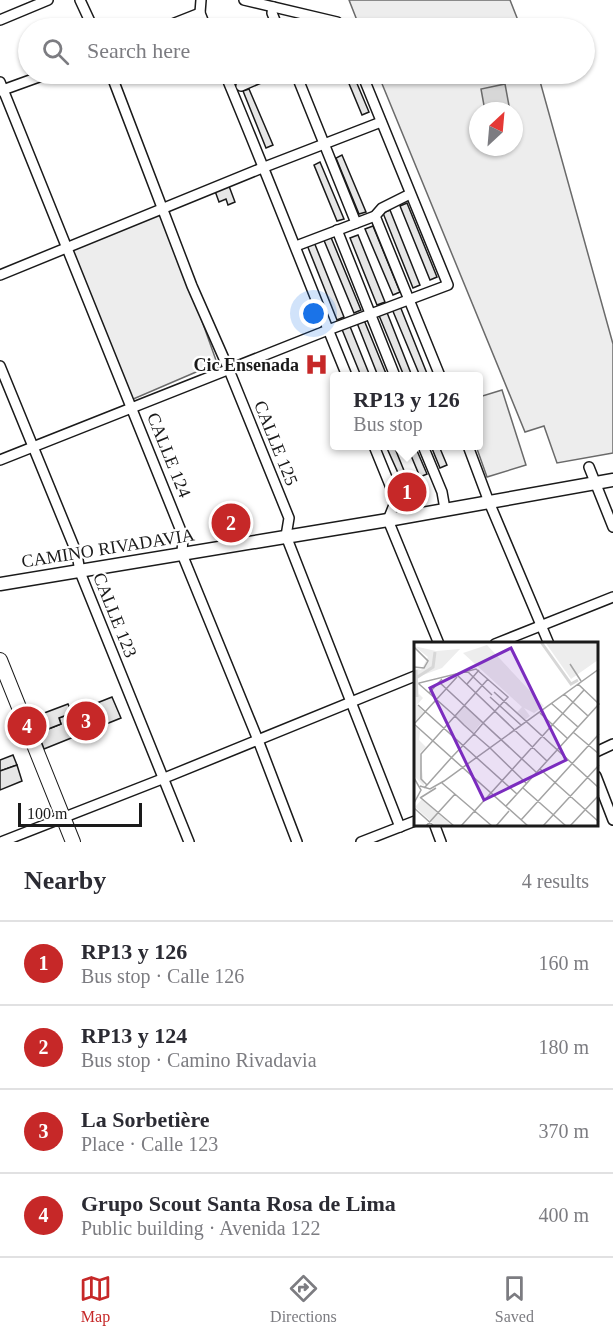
<!DOCTYPE html>
<html lang="en">
<head>
<meta charset="utf-8">
<style>
  :root { --surface:#fff; --page:#f2f2f3; --text:#2b2b33; --muted:#7c7c81; --line:#e1e1e2; --accent:#c62828 }
  body { margin:0; font-family:"Times New Roman",serif; background:var(--page); color:var(--text) }
  .compass { position:absolute; left:469px; top:102px; width:54px; height:54px; border-radius:50%; background:var(--surface); box-shadow:0 2px 4px #0004; rotate:26deg }
  .scale { position:absolute; left:18px; bottom:15px; width:124px; box-sizing:border-box; padding-left:6px; border:3px solid #1a1a1a; border-top:0; font-size:16px; line-height:21px; white-space:nowrap; color:#1a1a1a; -webkit-text-stroke:4px #fff; paint-order:stroke }
  .you { position:absolute; left:314px; top:314px; width:21px; height:21px; margin:-15px; border:4px solid #fff; border-radius:50%; background:#1a73e8; box-shadow:0 0 0 9px #1a73e833 }
  .badge { display:grid; place-items:center; width:39px; height:39px; border-radius:50%; background:var(--accent); color:#fff; font-size:20px; font-weight:700 }
  .pin { position:absolute; translate:-50% -50%; border:3px solid #fff; box-shadow:0 2px 6px #0006 }
  .popup { position:absolute; left:330px; top:372px; width:153px; height:78px; box-sizing:border-box; display:grid; place-content:center; border-radius:6px; background:var(--surface); filter:drop-shadow(0 2px 4px #0005); font-size:20px; white-space:nowrap; color:var(--muted) }
  .popup b { font-size:22px; color:var(--text) }
  .popup::after { content:''; position:absolute; left:50%; top:100%; margin-left:-12px; border:12px solid transparent; border-top-color:var(--surface) }
  .list { margin:0; padding:0; list-style:none }
  h2 { display:flex; justify-content:space-between; align-items:center; height:78px; margin:0; padding:0 24px; font-size:26px }
  h2 small { font-size:20px; font-weight:400; color:var(--muted) }
  .list li { display:grid; grid-template-columns:39px 1fr auto; gap:18px; align-items:center; box-sizing:border-box; height:84px; padding:0 24px; border-top:2px solid var(--line) }
  .list b { display:block; font-size:22px; white-space:nowrap }
  .list p { margin:0; font-size:20px; white-space:nowrap; color:var(--muted) }
  .list em { font-size:20px; font-style:normal; color:var(--muted) }
  .icon { flex:none; width:33px; height:33px; fill:none; stroke:currentColor; stroke-width:2; stroke-linecap:round; stroke-linejoin:round }
  .map { position:relative; flex:none; width:613px; height:842px; overflow:hidden }
  .search { position:absolute; background:var(--surface); box-shadow:0 2px 4px #0004; left:18px; right:18px; top:18px; height:66px; display:flex; align-items:center; gap:15px; box-sizing:border-box; padding:0 21px; border-radius:33px; color:var(--muted); font-size:22px }
  .sheet { height:414px; background:var(--surface) }
  nav { display:flex; justify-content:space-around; align-items:center; box-sizing:border-box; height:84px; border-top:2px solid var(--line); background:var(--surface); font-size:16px; color:var(--muted) }
  nav a { display:grid; justify-items:center; gap:3px }
  nav .on { color:var(--accent) }
  .map>svg:first-child { display:block }
</style>
</head>
<body>
<div class="map">
<svg width="613" height="842" viewBox="0 0 613 842">
  <rect width="100%" height="100%" fill="#fff"/>
  <g fill="#ededed" stroke="#6a6a6a" stroke-width="1.5" fill-rule="evenodd">
    <polygon points="349,0 510,0 521,28 360,28"/>
    <path d="M378 74H538L613 344V453L557 463 544 426 525 432ZM478 111H514V147H478Z"/>
    <polygon points="162,209 217,363 131,400 71,249"/>
    <polygon points="502,390 526,465 487,477 476,446 479,446 479,397"/>
  </g>
  <polygon fill="#d7d7d7" stroke="#6a6a6a" stroke-width="1.5" points="505,84 510,111 485,111 481,89"/>
  <g fill="#e6e6e6" stroke="#1a1a1a" stroke-width="1.5">
    <polygon points="345,74 353,74 369,112 362,115"/>
    <polygon points="249,89 273,145 266,148 243,91"/>
    <polygon points="342,155 366,212 359,214 336,158"/>
    <polygon points="320,162 344,219 337,221 314,165"/>
    <polygon points="229,186 235,202 228,205 226,199 219,202 215,191"/>
    <polygon points="407,203 437,277 430,280 400,206"/>
    <polygon points="390,210 420,285 413,288 383,213"/>
    <polygon points="373,226 400,292 393,295 365,229"/>
    <polygon points="330,235 361,310 354,313 323,238"/>
    <polygon points="358,235 385,302 377,305 350,238"/>
    <polygon points="314,242 344,317 337,320 307,245"/>
    <polygon points="400,306 428,376 420,376 392,309"/>
    <polygon points="386,310 412,376 404,376 378,313"/>
    <polygon points="364,320 387,376 378,376 357,323"/>
    <polygon points="349,324 370,376 361,376 341,327"/>
    <polygon points="386,446 394,446 405,473 399,475"/>
    <polygon points="407,446 415,446 427,474 420,477"/>
    <polygon points="431,446 439,446 447,465 440,468"/>
    <polygon points="112,697 121,718 44,749 38,733 61,724 59,718"/>
    <polygon points="68,704 72,713 59,718 61,724 38,733 31,718"/>
    <polygon points="13,755 17,765 0,771 0,760"/>
    <polygon points="17,765 22,781 0,790 0,771"/>
  </g>
  <g fill="none" stroke-linecap="round" stroke-linejoin="round">
    <defs>
      <g id="minor">
        <polyline points="80,0 93,28"/>
        <polyline points="201,0 200,13 206,28"/>
        <polyline points="244,0 337,22 343,28"/>
        <polyline points="273,7 272,13 278,28"/>
        <polyline points="0,20 48,0"/>
        <polyline points="162,28 200,13"/>
        <polyline points="111,74 192,286 229,370 289,518 286,536 400,827"/>
        <path d="M225 74C267 174 306 276 347 376"/>
        <polyline points="296,74 356,223"/>
        <polyline points="0,82 183,536 182,554 258,740 297,842"/>
        <polyline points="241,86 269,74"/>
        <polyline points="0,91 47,74"/>
        <polyline points="375,216 440,376"/>
        <polyline points="337,230 395,376"/>
        <polyline points="296,246 375,216 382,208 410,194"/>
        <polyline points="0,275 262,168 381,122"/>
        <polyline points="0,366 77,554 80,572 189,842"/>
        <polyline points="374,446 396,500 388,520 439,644"/>
        <polyline points="423,446 442,492 445,509"/>
        <polyline points="468,446 489,502 549,644"/>
        <polyline points="0,460 328,330 448,285 362,74"/>
        <polyline points="589,467 613,527"/>
        <polyline points="495,644 613,597"/>
        <polyline points="596,752 613,744"/>
        <polyline points="596,776 613,820"/>
        <polyline points="435,826 441,842"/>
        <polyline points="1,842 162,779 415,676"/>
        <polyline points="361,842 415,821"/>
      </g>
      <polyline id="major" points="0,584 388,520 613,480"/>
      <polyline id="highway" points="0,660 73,842"/>
    </defs>
    <use href="#minor" stroke="#1a1a1a" stroke-width="12"/>
    <use href="#major" stroke="#1a1a1a" stroke-width="15"/>
    <use href="#highway" stroke="#1a1a1a" stroke-width="16"/>
    <use href="#minor" stroke="#fff" stroke-width="9"/>
    <use href="#major" stroke="#fff" stroke-width="12"/>
    <use href="#highway" stroke="#fff" stroke-width="14"/>
  </g>
  <defs>
    <symbol id="hospital-bare" viewBox="-9 -9 18 18"><path d="M-5-5h3v3.5h4V-5h3V5h-3V1.5h-4V5h-3Z" fill="#c62828" stroke="#fff" stroke-width="2.5" paint-order="stroke"/></symbol>
  </defs>
  <g fill-rule="evenodd">
    <use href="#hospital-bare" x="300" y="348" width="33" height="33"/>
  </g>
  <g text-anchor="middle" dominant-baseline="central" stroke-width="4.5" stroke-linejoin="round" paint-order="stroke">
    <g font-size="18" font-weight="bold" fill="#1a1a1a" stroke="#fff" text-anchor="end">
      <text x="299" y="365">Cic Ensenada</text>
    </g>
    <g font-size="18" fill="#1a1a1a" stroke="#fff">
      <text transform="translate(276 443) rotate(68)">CALLE 125</text>
      <text transform="translate(169 455) rotate(68)">CALLE 124</text>
      <text transform="translate(108 548) rotate(-9)">CAMINO RIVADAVIA</text>
      <text transform="translate(115 615) rotate(68)">CALLE 123</text>
    </g>
  </g>
  <g transform="translate(414 642)">
    <rect width="184" height="184" fill="#fff"/>
    <path d="M131 0H184V18L157 37ZM73 3 130 64 120 71 110 66 116 74 111 78 103 70 108 65 49 11ZM0 4 22 9 46 7 28 26 1 36 2 55 5 52 9 56 3 63 10 70 0 80V26L7 28 14 15ZM51 63 68 80 59 91 41 74ZM0 83 6 89 5 98 12 105 6 111 10 144 0 134ZM8 157 38 184H22L1 165Z" fill="#ededed"/>
    <path fill="none" stroke="#d7d7d7" stroke-width="3" d="M127 0 157 42 164 38M2 28 3 55M2 36 19 25 21 10"/>
    <path fill="none" stroke="#a3a3a3" stroke-width="1.5" d="M0 5 14 19 10 26 0 25M156 22 167 39M53 29 78 53M42 32 133 119M25 40 122 130M53 42 65 28M80 50 185 146M15 51 28 37M150 52 174 74M76 55 107 83M137 61 164 85M4 63 103 152M126 71 153 96M0 82 43 35M0 82 114 184M159 90 185 112M126 127 185 180M0 136 7 148 0 161M28 141 78 184M13 143 7 137V112L74 37M6 144 16 147 30 139 185 27M10 146 13 143 38 115 60 92 70 80 81 69 94 55 62 27 5 41V42L41 74 50 83 60 92 75 105 112 141M109 146 152 184M6 156 22 146M7 156 40 184M92 164 185 62 164 42M0 166 20 184M107 178 185 92M12 184 41 152M47 184 170 48M82 184 95 169M129 184 185 123M156 184 185 153"/>
    <path fill="#7b2cbf" fill-opacity="0.15" stroke="#7b2cbf" stroke-width="3" d="M97 6 152 118 70 158 16 46Z"/>
    <rect width="184" height="184" fill="none" stroke="#1a1a1a" stroke-width="3"/>
  </g>
</svg>
<svg class="compass" viewBox="-18 -18 36 36"><path d="M0-13l5 13h-10z" fill="#e53935"/><path d="M0 13l5-13h-10z" fill="#7c7c81"/></svg>
<div class="scale">100 m</div>
<div class="you"></div>
<div class="pin badge" style="left:407px;top:492px">1</div>
<div class="popup"><b>RP13 y 126</b>Bus stop</div>
<div class="pin badge" style="left:231px;top:523px">2</div>
<div class="pin badge" style="left:86px;top:721px">3</div>
<div class="pin badge" style="left:27px;top:726px">4</div>
<div class="search"><svg class="icon" aria-label="search" viewBox="0 0 24 24"><circle cx="10" cy="10" r="6"/><path d="M15 15l6 6"/></svg>Search here</div>
</div>
<section class="sheet">
<h2>Nearby<small>4 results</small></h2>
<ul class="list">
<li><span class="badge">1</span><div><b>RP13 y 126</b><p>Bus stop · Calle 126</p></div><em>160 m</em></li>
<li><span class="badge">2</span><div><b>RP13 y 124</b><p>Bus stop · Camino Rivadavia</p></div><em>180 m</em></li>
<li><span class="badge">3</span><div><b>La Sorbetière</b><p>Place · Calle 123</p></div><em>370 m</em></li>
<li><span class="badge">4</span><div><b>Grupo Scout Santa Rosa de Lima</b><p>Public building · Avenida 122</p></div><em>400 m</em></li>
</ul>
</section>
<nav>
<a class="on"><svg class="icon" aria-label="map" viewBox="0 0 24 24"><path d="M3 6l6-2 6 2 6-2v14l-6 2-6-2-6 2zM9 4v14M15 6v14"/></svg>Map</a>
<a><svg class="icon" aria-label="directions" viewBox="0 0 24 24"><path d="M12 3l9 9-9 9-9-9zM9 14v-3h6M13 9l2 2-2 2"/></svg>Directions</a>
<a><svg class="icon" aria-label="saved" viewBox="0 0 24 24"><path d="M7 4h10v16l-5-4-5 4z"/></svg>Saved</a>
</nav>
</body>
</html>
